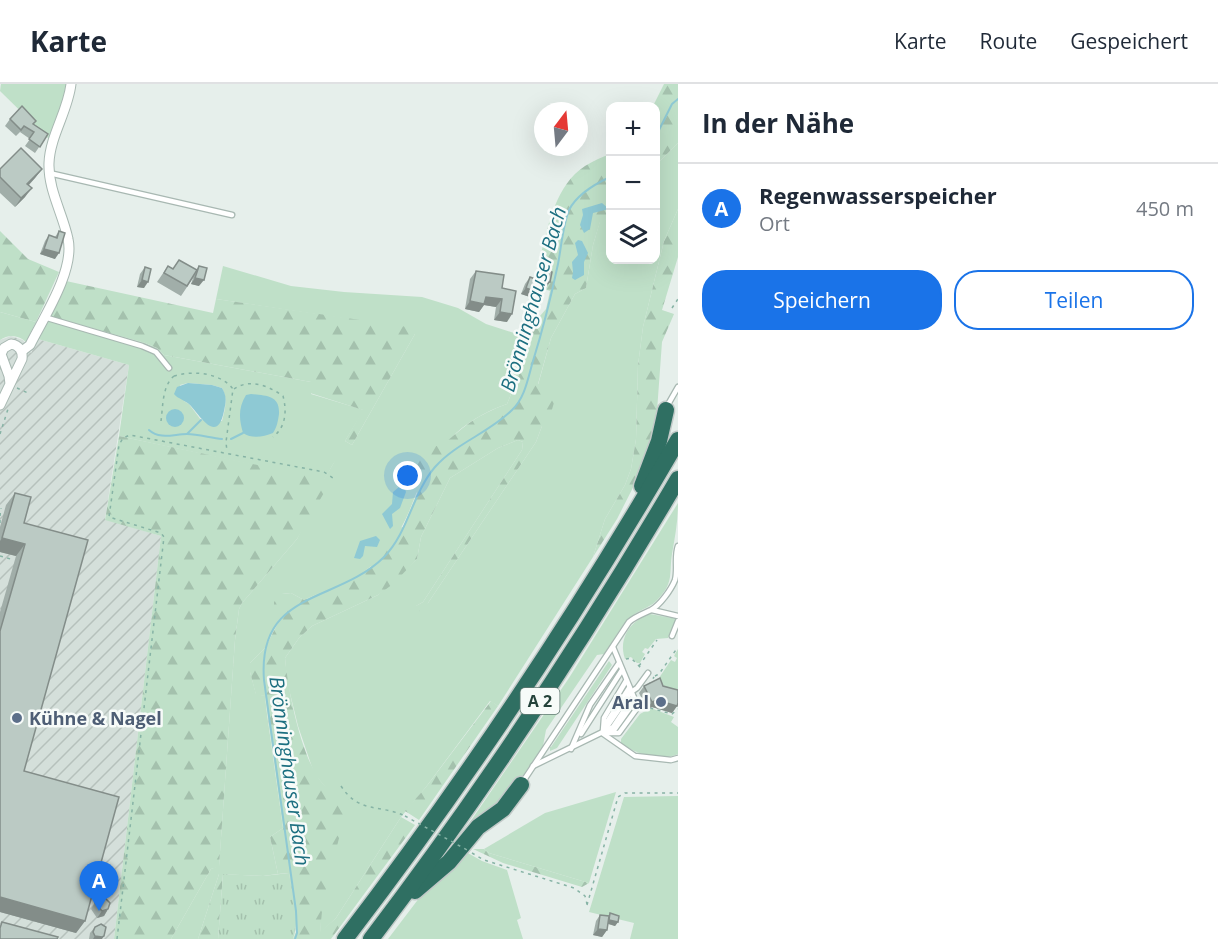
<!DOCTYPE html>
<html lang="de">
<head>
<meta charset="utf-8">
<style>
  :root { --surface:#fff; --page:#f6f6f7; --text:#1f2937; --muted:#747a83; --line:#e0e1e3; --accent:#1a73e8 }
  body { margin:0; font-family:"Open Sans",sans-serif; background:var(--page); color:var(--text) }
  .controls { position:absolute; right:18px; top:18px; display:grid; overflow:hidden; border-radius:12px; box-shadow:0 6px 24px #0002 }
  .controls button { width:54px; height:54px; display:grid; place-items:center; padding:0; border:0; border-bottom:2px solid var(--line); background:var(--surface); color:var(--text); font:30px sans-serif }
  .compass { position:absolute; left:534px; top:18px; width:54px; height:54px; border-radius:50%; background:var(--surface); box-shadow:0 6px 24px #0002; rotate:16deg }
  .you { position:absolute; left:408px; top:392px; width:21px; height:21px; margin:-15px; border:4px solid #fff; border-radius:50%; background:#1a73e8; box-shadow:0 0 0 9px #1a73e833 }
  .badge { display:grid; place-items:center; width:39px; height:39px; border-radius:50%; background:var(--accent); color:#fff; font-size:20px; font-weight:700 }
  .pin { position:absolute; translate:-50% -50px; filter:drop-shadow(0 2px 3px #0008) }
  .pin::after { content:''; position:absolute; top:32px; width:21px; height:18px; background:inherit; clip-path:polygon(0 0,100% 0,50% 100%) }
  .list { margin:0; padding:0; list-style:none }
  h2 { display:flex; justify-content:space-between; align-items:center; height:78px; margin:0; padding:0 24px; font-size:26px }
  h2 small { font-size:20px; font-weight:400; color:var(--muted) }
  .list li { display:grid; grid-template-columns:39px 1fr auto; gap:18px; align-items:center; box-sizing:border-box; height:90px; padding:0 24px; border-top:2px solid var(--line) }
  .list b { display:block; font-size:22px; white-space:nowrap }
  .list p { margin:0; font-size:20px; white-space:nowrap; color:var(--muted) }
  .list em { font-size:20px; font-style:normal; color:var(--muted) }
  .actions { display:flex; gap:12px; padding:18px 24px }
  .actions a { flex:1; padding:14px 0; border:2px solid var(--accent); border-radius:24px; text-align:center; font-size:21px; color:var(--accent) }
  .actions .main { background:var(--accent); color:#fff }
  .icon { flex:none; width:33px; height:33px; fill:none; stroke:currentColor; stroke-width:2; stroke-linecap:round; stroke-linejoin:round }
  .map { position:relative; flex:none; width:678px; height:855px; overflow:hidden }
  header { display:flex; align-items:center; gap:36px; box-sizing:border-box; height:84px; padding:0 30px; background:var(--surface); border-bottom:2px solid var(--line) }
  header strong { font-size:28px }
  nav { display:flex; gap:33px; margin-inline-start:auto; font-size:21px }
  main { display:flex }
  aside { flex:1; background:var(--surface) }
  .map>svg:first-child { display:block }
</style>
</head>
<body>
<header>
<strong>Karte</strong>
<nav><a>Karte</a><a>Route</a><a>Gespeichert</a></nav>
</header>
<main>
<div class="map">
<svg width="678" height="855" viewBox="0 0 678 855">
  <defs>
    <pattern id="industrial-furrows" width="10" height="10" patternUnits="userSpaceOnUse" patternTransform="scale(1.5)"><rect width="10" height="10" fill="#d4dfda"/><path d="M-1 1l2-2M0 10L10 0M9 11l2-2" fill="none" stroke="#b6c1bc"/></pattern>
    <pattern id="forest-firs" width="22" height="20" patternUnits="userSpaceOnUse" patternTransform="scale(1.5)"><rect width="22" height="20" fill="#bfe0c8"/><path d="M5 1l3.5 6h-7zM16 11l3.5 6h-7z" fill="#a4c1ad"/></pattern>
    <pattern id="park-tufts" width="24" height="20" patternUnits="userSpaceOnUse" patternTransform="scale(1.5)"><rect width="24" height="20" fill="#bfe0c8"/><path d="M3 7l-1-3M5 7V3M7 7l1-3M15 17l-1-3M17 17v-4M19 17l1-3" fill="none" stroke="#a4c1ad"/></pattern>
  </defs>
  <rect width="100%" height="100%" fill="#e6efeb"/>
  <polygon fill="url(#industrial-furrows)" points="11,252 23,256 31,269 38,255 129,281 105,435 161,452 114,855 0,855 0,256"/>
  <g fill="#bfe0c8" fill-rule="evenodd">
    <polygon points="1,0 68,0 67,9 50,56 0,7"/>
    <polygon points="678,59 678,125 664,157 643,243 638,281 636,355 631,385 625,401 605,435 593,473 498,622 490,617 426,703 401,733 336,834 320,849 326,704 314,689 298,642 287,597 285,574 299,554 312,542 378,511 417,475 421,453 450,394 498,364 518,356 523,358 522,366 423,518 416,522 428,519 536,358 542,342 538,301 551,254 575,210 586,204 593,161 600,137 610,134 610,176 656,176 656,81"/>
    <path d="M223 182 291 202 344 208 422 213 458 224 486 240 520 251 515 262 523 281 507 320C459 337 436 364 416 410 407 433 404 442 388 462 382 469 377 478 370 483 352 498 325 506 304 516L291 509 282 510 280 534 265 564 250 579V588L256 610 265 612 267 630 283 744 270 753 278 790 263 792 219 790 198 855H171L211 785 219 782 235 556 239 525 242 519 297 455 335 377 324 396 119 352 129 281 38 255 49 232 145 259 157 264 164 271 311 298V310L364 326 345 357 352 361 415 250V245L216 215ZM188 299 212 301 222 304C228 315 225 325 222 337L201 336 189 320 184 317 180 301Z"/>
    <path d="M0 228 36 238 26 258C18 251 9 250 0 256Z"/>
    <path d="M678 419C678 437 675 453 672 470 669 489 674 498 659 514 652 523 641 525 632 532 620 542 613 558 604 570L597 571 546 646 543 662 507 715 457 757 569 594Z"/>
    <path d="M650 530 677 535 668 554 656 555 648 565 645 564 642 568 645 570 640 579H637L631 573 625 575C618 554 630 537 650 530Z"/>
    <polygon points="678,565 678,613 657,597 671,576 675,578 677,574 674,572"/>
    <polygon points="609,577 612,581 557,664 550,667 550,663 551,663"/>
    <path d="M651 624 674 633 671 638 678 643V670C660 678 635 670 621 659V655L640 630Z"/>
    <polygon points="616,708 589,799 489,769 484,765 545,729"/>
    <polygon points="678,712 678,855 630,855 634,839 589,828 624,713"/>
    <polygon points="466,768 482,777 507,786 521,834 517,836 523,855 388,855 423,809"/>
  </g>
  <g fill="url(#forest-firs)">
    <polygon points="664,0 678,0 678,59 656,81 656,22 653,22"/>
    <path d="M610 70V134L600 138 593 161 586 204 575 210 551 254 538 300 552 298 558 305 548 339 542 342 536 358 428 519 414 532 416 522 423 518 522 366 523 358 518 356 498 364 450 394 421 453 417 475 393 500 378 511 312 542 299 554 285 574C288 607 302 678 324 701 330 708 341 711 349 715L323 817 320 848 336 834 401 733 415 741 331 855H293L296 848 289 789 278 790 270 753 283 744 265 612 256 611 250 588V579L265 564 280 535 274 532V518L282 510 291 509 304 516 351 494 371 483 370 475 397 444 403 443 417 409 407 393 419 362H442C465 341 477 331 507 320L523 281 515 262 520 251 527 253 533 241 537 242 540 232 546 225 550 207 531 201 536 190C546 155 551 104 585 82 593 77 602 73 610 70Z"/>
    <polygon points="678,125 678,173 662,226 674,230 662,258 656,341 646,378 617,435 593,473 605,435 625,401 631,385 636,355 638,281 643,243 664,157"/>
    <polygon points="0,147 28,175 59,188 36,238 0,228"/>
    <polygon points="66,197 213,229 216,215 415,244 415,250 352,361 345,357 363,326 310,309 311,298 164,271 157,264 145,259 49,232"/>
    <polygon points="119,352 324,395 335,377 342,378 297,455 242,519 239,525 235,556 219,783 211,785 171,855 114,855 161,452 105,436"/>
    <polygon points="491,617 498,622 419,736 405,727 426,703"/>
    <polygon points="473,765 484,765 489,769 589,799 582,803 503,779"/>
    <polygon points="219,790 223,790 218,855 198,855"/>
  </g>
  <path fill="url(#park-tufts)" d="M289 789C292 808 300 836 293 855H218L223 790 263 792Z"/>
  <g fill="#8ec9d4">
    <polygon points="602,119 609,125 593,129 590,145 584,149 580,141 583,131 582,125"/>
    <polygon points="578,156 582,157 588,169 584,178 584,191 575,196 572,194 573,188 572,178 578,171 575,159"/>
    <path d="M188 299 212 301 222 304C227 312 226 318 224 327 217 362 199 330 190 321 185 316 178 315 174 310L177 303Z"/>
    <path d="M251 310C266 312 280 311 279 330 278 337 277 343 273 349 263 353 252 355 243 349 239 335 238 324 246 311Z"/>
    <circle cx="175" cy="334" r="9"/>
    <polygon points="399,403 405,405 406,408 400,424 392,430 393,442 390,445 382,430 392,420 393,408"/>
    <polygon points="376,452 380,456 377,463 365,462 363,472 360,475 354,474 360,457"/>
  </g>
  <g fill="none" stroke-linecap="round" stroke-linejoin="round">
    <g stroke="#8ec9d4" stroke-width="2">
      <polyline points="656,52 672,20 678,15"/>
      <path d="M149 346C160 356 174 350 187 350 198 350 211 354 222 355"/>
      <polyline points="187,350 201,336"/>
      <polyline points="231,355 243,349"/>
      <path d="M295 855 297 849 296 827 264 596C257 505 337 520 384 473 409 447 412 410 435 383 456 359 489 349 512 326 525 314 528 294 533 277 543 245 551 213 558 180 561 165 563 140 569 126 577 110 595 100 610 93"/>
    </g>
    <defs>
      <g id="lane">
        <polyline points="49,89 232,131"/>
        <polyline points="44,233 142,262 156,268 169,284"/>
        <polyline points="666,324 678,303"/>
        <polyline points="652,526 678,532"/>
        <polyline points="672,552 678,537"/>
        <polyline points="605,641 629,604"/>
        <polyline points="603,647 604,634 626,597"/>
        <polyline points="604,647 631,608 637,604 648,589"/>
        <polyline points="611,647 615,645 635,617"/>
        <polyline points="602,649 635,672 671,676 678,674"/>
        <polyline points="605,649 619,649 638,623 613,563"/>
        <polyline points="581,650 622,586"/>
        <polyline points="571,665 590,621 619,579"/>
        <polyline points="533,682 613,643 633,613"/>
        <path d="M522 699 629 538C636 532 643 530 651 526 660 521 671 506 675 496 678 486 674 473 678 462"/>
      </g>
      <g id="street">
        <path d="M22 267 30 261C44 233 75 186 68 155 63 130 48 106 49 79 50 52 68 27 71 0"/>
        <path d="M0 321 22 275C23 267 19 261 11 260L4 264 1 270 9 292 10 300"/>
      </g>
      <g id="highway">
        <polyline points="642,402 659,357 666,326"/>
        <polyline points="415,807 449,778 478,743 503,725 521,701"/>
        <path d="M345 855C467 696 578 529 678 356"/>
        <path d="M371 855C483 708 585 554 678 395"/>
      </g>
    </defs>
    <use href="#lane" stroke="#a8b8b2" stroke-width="7"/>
    <use href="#street" stroke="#a8b8b2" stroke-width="11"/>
    <use href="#highway" stroke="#c2cac8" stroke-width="19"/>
    <g stroke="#86b3a5" stroke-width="1.5" stroke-dasharray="3 4.5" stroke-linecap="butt">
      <polyline points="672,224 678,215"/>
      <path d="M174 292C193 286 221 289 233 305L226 358 227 368"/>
      <polyline points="17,304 30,310"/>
      <path d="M234 305C250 294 269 302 283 312 287 327 286 343 273 353"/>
      <path d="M161 337C163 323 162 302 174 292"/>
      <polyline points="0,350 8,325"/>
      <polyline points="0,432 1,424"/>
      <polyline points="0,436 0,439"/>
      <polyline points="0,472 14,476"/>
      <polyline points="626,575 631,574 643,586"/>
      <polyline points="639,582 657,556"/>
      <polyline points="655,592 659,590 678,563"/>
      <polyline points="649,601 654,593"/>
      <polyline points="643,622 672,630 678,625"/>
      <path d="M341 702C359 730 380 720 405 732"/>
      <polyline points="472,769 484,776 574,804 585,812 587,820"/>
      <polyline points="587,821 618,713 625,709 678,709"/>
      <polyline points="117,855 164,453 161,449 109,433 119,361 123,354 130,351 324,388 336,396"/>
    </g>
    <use href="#lane" stroke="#fff" stroke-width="4.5"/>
    <use href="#street" stroke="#fff" stroke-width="9"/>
    <use href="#highway" stroke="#2f6f62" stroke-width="16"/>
    <polyline stroke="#86b3a5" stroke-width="1.5" stroke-dasharray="3 4.5" stroke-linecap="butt" points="405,732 469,767"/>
  </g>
  <g fill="#a1aea9">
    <polygon points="10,35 34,40 48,50 35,69 25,62 30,55 20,48 16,52 5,42"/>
    <polygon points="0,85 42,85 35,94 29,101 25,113 15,123 0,109"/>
    <polygon points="59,147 55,175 40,170 45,157 49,151 55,153"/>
    <polygon points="179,176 196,186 199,182 199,202 191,200 193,194 181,212 157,198 168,182 173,185"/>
    <polygon points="145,183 144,204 137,203 140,190"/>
    <polygon points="543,186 545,205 536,202 539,192"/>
    <polygon points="476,187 502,204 507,238 494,236 496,223 484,221 479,228 465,225 470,195"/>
    <polygon points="530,193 534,207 530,213 521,210 525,200"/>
    <polygon points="15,409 24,439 24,687 85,837 76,849 0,828 0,528 16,472 0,468 0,443 6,421"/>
    <polygon points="644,602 663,602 677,622 672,629 652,623 647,625 639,609"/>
    <polygon points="95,819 108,825 104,832 97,834 91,825"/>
    <polygon points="610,829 618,838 615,842 608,840 607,846 602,853 593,851 596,837 600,831 608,832"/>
    <polygon points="95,843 102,855 89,855 90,849"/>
  </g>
  <g fill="#838d89">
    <polygon points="42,85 35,94 21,109 27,100"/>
    <polygon points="32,104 25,113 15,123 21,114"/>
    <polygon points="44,165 59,169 55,175 40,170"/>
    <polygon points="195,194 204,196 199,202 191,200"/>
    <polygon points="142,196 148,198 144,204 137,203"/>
    <polygon points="541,196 550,198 545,205 536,202"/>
    <polygon points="526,204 534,207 530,213 521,210"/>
    <polygon points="486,213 502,215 496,223 484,221 479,228 465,225 470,217"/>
    <polygon points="500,228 512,230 507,238 494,236"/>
    <polygon points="2,454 25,460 16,472 0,468 0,457"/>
    <polygon points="657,616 677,622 672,629 652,623 647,625 652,618"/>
    <polygon points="0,813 85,837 76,849 0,828"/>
    <polygon points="108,825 104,832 97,834 102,827"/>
    <polygon points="608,836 618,838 615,842 606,839"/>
    <polygon points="598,845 607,846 602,853 593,851"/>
    <polygon points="95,852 104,852 102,855 93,855"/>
  </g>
  <g fill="#bbcac4" stroke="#838d89" stroke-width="1.5">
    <polygon points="22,22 36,37 33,40 48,50 40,63 29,55 34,48 24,42 21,46 10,35"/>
    <polygon points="21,64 42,85 27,100 32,104 21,114 0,93 0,85"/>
    <polygon points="59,147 65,149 59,169 44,165 49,151 57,154"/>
    <polygon points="179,176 197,186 187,202 164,189 168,182 173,185"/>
    <polygon points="199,182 207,184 204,196 195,194"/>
    <polygon points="145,183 151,185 148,198 142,196"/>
    <polygon points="543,186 552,188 550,198 541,196"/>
    <polygon points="476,187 504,191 502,204 516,207 512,230 500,228 502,215 486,213 484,220 470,217"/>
    <polygon points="530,193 538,196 534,207 526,204"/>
    <polygon points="15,409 31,413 24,439 88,456 24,687 119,713 85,837 0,813 0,547 25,460 2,454"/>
    <polygon points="660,594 663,602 678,606 678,619 677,622 657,616 652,618 644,602"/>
    <polygon points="105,814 110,819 108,825 102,827 95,819"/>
    <polygon points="610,829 619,832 618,838 609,836"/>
    <polygon points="600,831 609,832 607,846 598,845"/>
    <polygon points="2,838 58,853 57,855 0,855 0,844"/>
    <polygon points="101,840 106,843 104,852 102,853 95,852 93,848 95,843"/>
  </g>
  <g fill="#5c6f8a" stroke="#f7fbf9" stroke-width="2">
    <circle cx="661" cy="618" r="6"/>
    <circle cx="17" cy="634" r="6"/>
  </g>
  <g text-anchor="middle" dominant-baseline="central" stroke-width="5" stroke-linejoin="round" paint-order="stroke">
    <rect fill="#f7fbf9" stroke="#637a73" stroke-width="1.5" x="520.5" y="604" width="39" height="26" rx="4.5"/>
    <g font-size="16" font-weight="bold" fill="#24423a">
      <text x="540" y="617">A 2</text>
    </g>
    <g font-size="18" font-weight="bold" fill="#4e5e75" stroke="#f7fbf9" text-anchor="end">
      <text x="649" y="618">Aral</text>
      <text x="29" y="634" text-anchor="start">Kühne &amp; Nagel</text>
    </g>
    <g font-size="20" font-style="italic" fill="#1c6f80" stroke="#f7fbf9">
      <text transform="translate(533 215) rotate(-74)">Brönninghauser Bach</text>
      <text transform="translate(290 687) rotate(82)">Brönninghauser Bach</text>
    </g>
  </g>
</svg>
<div class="controls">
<button>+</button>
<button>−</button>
<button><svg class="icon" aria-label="layers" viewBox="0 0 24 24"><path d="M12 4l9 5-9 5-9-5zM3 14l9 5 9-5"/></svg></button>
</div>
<svg class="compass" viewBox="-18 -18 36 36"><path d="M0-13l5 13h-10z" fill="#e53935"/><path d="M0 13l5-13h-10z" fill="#747a83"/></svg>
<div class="you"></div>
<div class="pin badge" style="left:99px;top:827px">A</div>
</div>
<aside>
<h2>In der Nähe<small></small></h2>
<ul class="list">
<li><span class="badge">A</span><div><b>Regenwasserspeicher</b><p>Ort</p></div><em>450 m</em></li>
</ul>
<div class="actions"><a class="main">Speichern</a><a>Teilen</a></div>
</aside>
</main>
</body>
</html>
